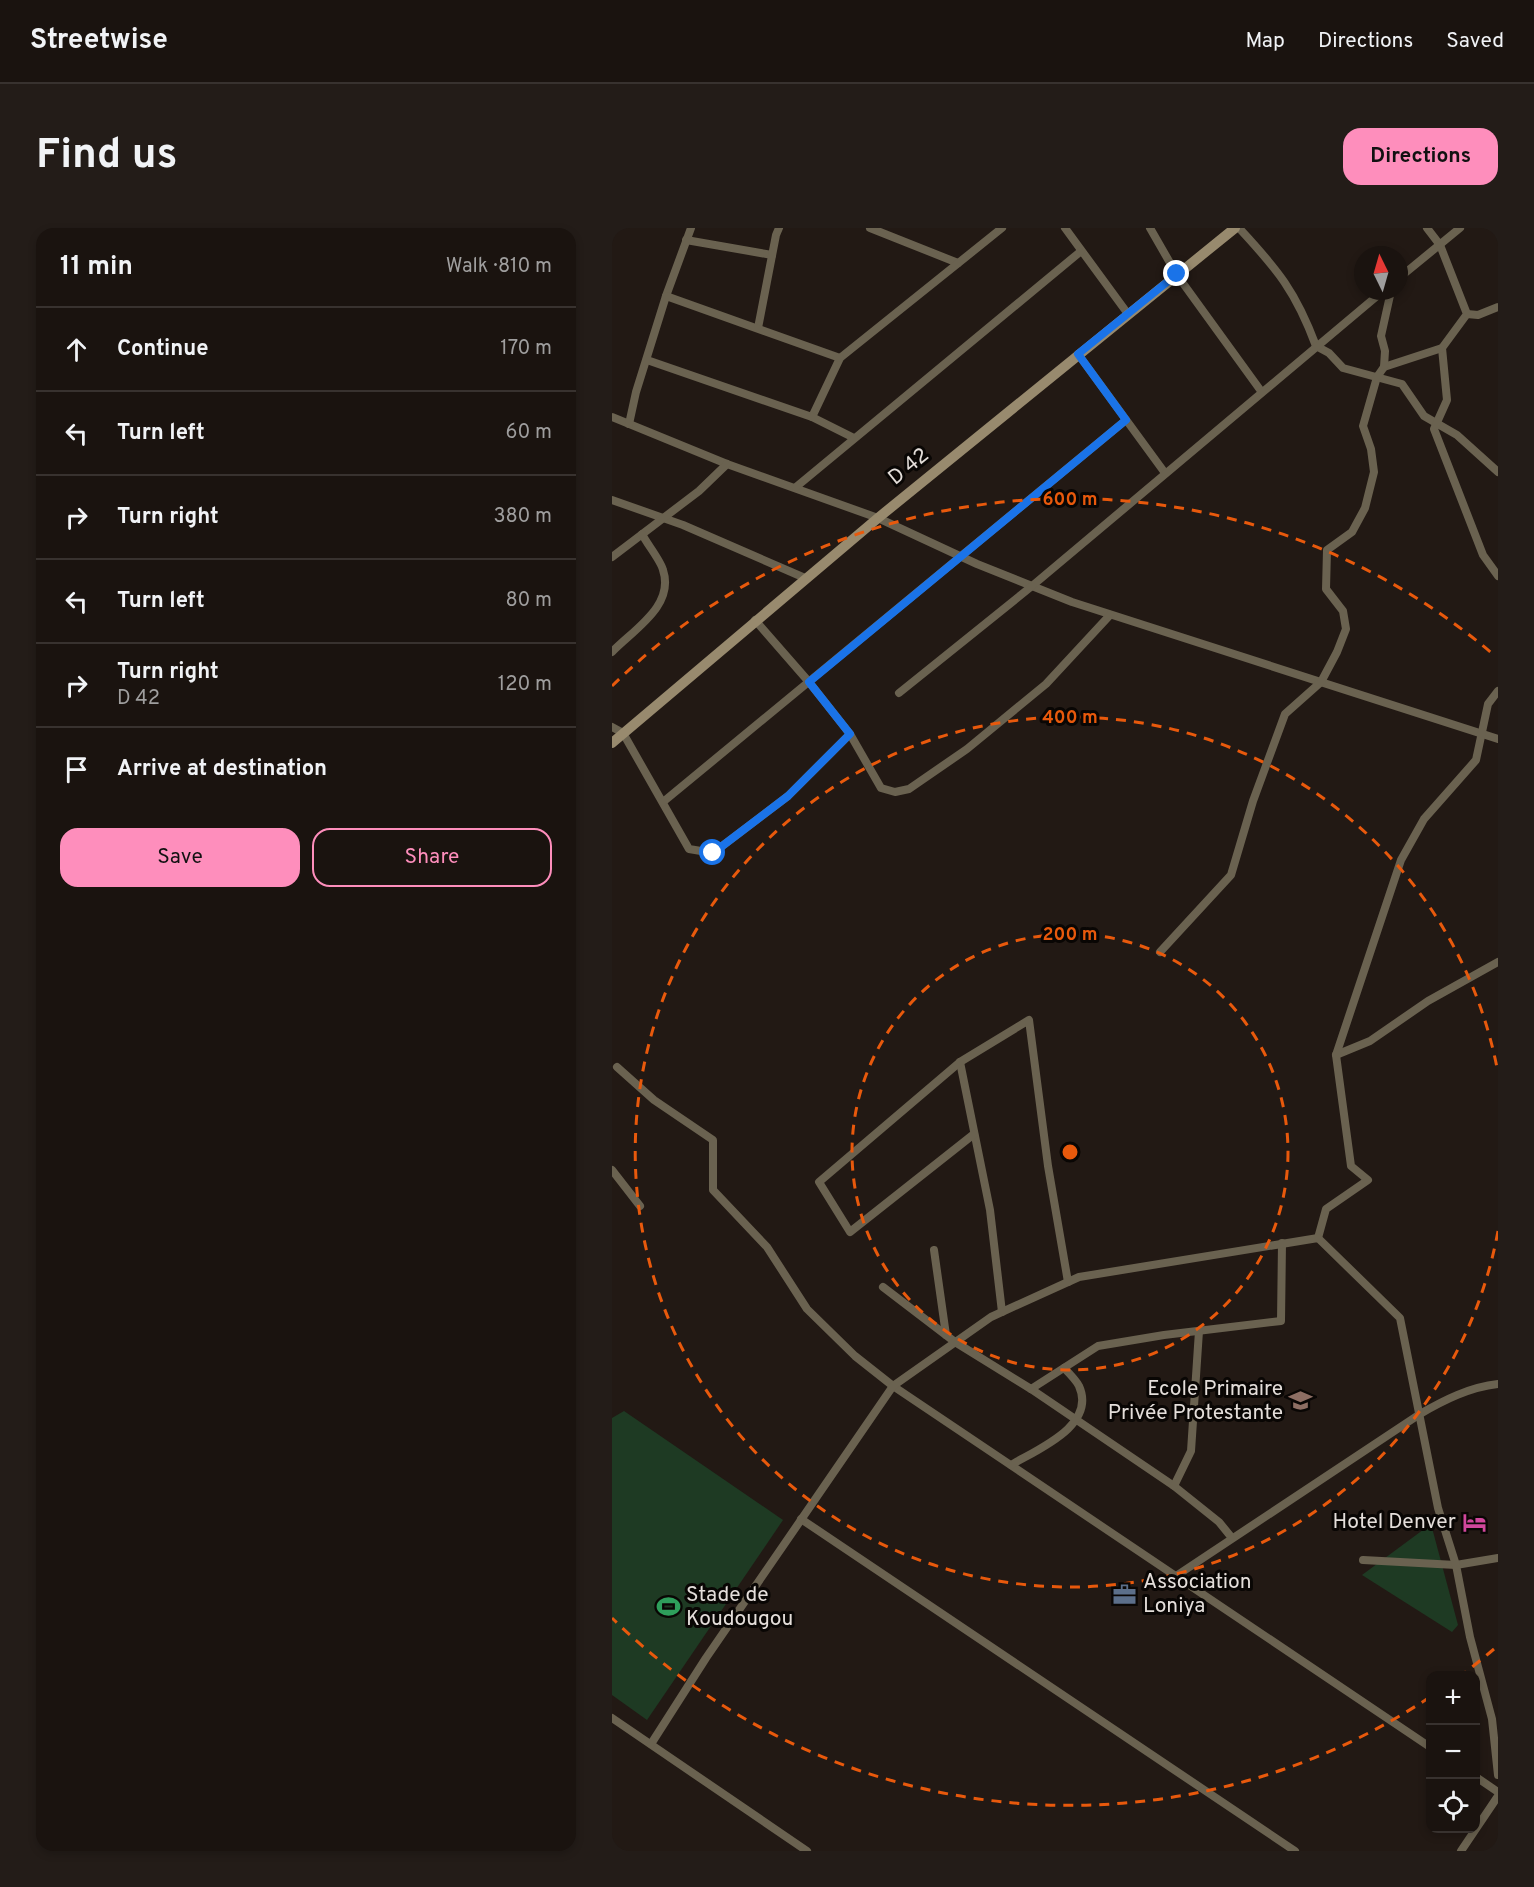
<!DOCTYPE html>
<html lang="en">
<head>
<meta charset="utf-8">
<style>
  :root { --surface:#1a130f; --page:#231c18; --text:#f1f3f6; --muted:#9f9e9e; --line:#38322f; --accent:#fe8ebc }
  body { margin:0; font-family:Overpass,sans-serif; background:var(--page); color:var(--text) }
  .controls { position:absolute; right:18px; bottom:18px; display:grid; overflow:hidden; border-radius:12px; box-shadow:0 3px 9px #0003 }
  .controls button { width:54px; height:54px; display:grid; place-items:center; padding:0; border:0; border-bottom:2px solid var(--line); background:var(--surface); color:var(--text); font:30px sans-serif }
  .compass { position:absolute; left:742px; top:18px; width:54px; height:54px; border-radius:50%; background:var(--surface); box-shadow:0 3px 9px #0003; rotate:355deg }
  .stop { position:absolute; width:18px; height:18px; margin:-14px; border:4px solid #1a73e8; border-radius:50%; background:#fff }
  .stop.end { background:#1a73e8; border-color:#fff; box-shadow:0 2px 6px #0008 }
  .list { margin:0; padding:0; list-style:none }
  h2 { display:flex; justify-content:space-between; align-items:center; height:78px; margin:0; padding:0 24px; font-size:26px }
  h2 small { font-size:20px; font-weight:400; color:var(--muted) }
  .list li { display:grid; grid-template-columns:39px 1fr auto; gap:18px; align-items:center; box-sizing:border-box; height:84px; padding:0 24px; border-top:2px solid var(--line) }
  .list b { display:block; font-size:22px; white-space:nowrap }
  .list p { margin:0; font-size:20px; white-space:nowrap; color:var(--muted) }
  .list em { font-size:20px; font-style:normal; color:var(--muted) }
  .actions { display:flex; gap:12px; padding:18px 24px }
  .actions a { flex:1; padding:14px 0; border:2px solid var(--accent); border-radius:18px; text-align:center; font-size:21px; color:var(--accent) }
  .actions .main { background:var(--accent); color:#111 }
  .icon { flex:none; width:33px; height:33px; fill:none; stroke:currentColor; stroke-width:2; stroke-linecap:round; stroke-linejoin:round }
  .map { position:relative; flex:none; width:886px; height:1623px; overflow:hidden; border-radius:18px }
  header { display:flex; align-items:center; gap:36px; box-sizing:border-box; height:84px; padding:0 30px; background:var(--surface); border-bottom:2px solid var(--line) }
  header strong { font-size:28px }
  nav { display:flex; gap:33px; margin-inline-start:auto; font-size:21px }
  .intro { display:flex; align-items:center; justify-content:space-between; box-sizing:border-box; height:144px; padding:0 36px }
  h1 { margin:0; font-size:42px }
  .button { padding:15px 27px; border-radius:18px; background:var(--accent); color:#111; font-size:21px; font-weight:700 }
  main { display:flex; gap:36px; padding:0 36px }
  aside { flex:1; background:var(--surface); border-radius:18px; box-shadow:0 3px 9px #0003 }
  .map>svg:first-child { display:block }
</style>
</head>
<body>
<header>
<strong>Streetwise</strong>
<nav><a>Map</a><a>Directions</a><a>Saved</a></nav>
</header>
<div class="intro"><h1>Find us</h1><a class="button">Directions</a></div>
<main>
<aside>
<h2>11 min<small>Walk · 810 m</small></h2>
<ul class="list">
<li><svg class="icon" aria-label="ahead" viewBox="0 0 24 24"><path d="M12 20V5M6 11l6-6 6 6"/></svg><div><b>Continue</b></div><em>170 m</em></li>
<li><svg class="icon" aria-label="left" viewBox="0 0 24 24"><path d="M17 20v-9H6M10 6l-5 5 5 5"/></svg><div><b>Turn left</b></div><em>60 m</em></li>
<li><svg class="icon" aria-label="right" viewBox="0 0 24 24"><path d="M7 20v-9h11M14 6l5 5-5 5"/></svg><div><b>Turn right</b></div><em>380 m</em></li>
<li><svg class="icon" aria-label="left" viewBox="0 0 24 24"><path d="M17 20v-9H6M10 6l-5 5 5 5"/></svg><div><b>Turn left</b></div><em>80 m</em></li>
<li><svg class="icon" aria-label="right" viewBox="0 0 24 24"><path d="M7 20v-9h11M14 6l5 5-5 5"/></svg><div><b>Turn right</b><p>D 42</p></div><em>120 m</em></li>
<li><svg class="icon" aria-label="arrive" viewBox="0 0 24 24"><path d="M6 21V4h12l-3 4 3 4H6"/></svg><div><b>Arrive at destination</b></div></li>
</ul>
<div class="actions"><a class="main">Save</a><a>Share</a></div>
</aside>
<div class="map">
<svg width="886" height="1623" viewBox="0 0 886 1623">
  <rect width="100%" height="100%" fill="#221914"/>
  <g fill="#1e3a23">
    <polygon points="12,1183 171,1292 35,1492 0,1467 0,1190"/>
    <polygon points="819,1296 846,1397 840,1404 750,1347"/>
  </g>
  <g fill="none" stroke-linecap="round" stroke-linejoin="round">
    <g stroke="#6a6250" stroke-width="8">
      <polyline points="258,0 346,35"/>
      <polyline points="453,0 516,86"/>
      <polyline points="538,0 565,47 649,163"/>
      <path d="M627 0C666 42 684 64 704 118L717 125 731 140 790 156 812 188 845 207 886 244"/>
      <polyline points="815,0 828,17 855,86 830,120 835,172 822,201 871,327 886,348"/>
      <polyline points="74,12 160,27"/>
      <polyline points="787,50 848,0"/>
      <polyline points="54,68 79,0"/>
      <polyline points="855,86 866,87 886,79"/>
      <polyline points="146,100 164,7 167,0"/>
      <polyline points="466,126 553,245"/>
      <polyline points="35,132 200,189 228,130 390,0"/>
      <polyline points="772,139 830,120"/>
      <polyline points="0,189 115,236 266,290 365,336 460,374 886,511"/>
      <polyline points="200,189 242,210"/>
      <polyline points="17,196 24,164 54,68 228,130"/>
      <polyline points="184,259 468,24"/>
      <polyline points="0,272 71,297 193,350"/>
      <polyline points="0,329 87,263 115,236"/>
      <polyline points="143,392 197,454 238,506 269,560 283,564 297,561 355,521 434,456 498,387"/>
      <path d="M0 424C21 402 63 378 51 342 49 333 35 316 30 306"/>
      <polyline points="287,465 420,358 771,63"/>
      <polyline points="0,499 11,505 77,621 101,625 176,568 238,506"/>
      <polyline points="51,574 514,192"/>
      <polyline points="548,724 619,647 641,573 673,486 709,454 725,424 734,401 731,383 714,361 715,322 740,304 753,280 762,244 759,221 751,198 765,149 772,139 773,123 769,108 779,63"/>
      <polyline points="724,827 758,813 816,773 886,734"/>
      <polyline points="348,834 378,982 390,1084"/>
      <polyline points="5,839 42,872 101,912 101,962 155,1019 195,1081 243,1128 281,1158 818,1519"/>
      <polyline points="362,906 238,1004 207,954 348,834 417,792 436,938 456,1054"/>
      <polyline points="0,942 28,978"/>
      <polyline points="706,1010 714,981 756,952 739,938 724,827 789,632 812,591 864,532 876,476 886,463"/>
      <polyline points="322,1022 334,1107"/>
      <polyline points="271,1059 343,1114 419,1161 562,1258 607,1294 620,1310"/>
      <polyline points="419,1161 486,1118 552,1107 669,1093 670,1015"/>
      <path d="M399 1237C424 1222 485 1198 467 1158 464 1152 457 1145 452 1140"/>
      <polyline points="562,1258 579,1223 587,1103"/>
      <polyline points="189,1291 683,1623"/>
      <polyline points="751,1332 844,1337 886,1330"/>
      <path d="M564 1348 808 1186C832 1172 858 1159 886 1156"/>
      <polyline points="0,1490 195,1623"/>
      <polyline points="39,1516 94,1430 281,1158 379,1089 467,1049 706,1010 788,1090 826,1280 844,1337 858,1409 880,1491 886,1547"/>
      <polyline points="864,1549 886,1564"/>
      <polyline points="849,1623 886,1568"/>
    </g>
    <polyline stroke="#988a6e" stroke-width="10" points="0,515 266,290 623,0"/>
  </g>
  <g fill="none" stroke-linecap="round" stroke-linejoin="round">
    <polyline stroke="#1a73e8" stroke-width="8" points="101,625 176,568 238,506 197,454 514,192 466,126 565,46"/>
  </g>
  <g fill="none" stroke="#e8590c" stroke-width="3" stroke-dasharray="10 8">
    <circle cx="458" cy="924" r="218"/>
    <path d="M886 1003A435 435 0 1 1 886 845"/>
    <path d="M882 1421A653 653 0 0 1 851 1446M818 1469A653 653 0 0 1 0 1390M0 458A653 653 0 0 1 882 427"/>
  </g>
  <defs>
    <symbol id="school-bare" viewBox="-9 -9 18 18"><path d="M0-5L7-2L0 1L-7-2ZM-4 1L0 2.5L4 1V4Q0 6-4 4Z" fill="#8d6e63" stroke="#090604" stroke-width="2.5" paint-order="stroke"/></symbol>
    <symbol id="hotel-bare" viewBox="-9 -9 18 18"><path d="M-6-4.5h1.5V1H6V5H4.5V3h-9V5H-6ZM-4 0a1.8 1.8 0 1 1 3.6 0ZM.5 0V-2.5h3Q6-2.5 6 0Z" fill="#d1479c" stroke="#090604" stroke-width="2.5" paint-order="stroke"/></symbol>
    <symbol id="office-bare" viewBox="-9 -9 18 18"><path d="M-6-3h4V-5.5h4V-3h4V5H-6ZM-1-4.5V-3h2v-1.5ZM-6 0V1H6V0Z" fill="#5c6f8a" stroke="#090604" stroke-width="2.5" paint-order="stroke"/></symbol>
    <symbol id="stadium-bare" viewBox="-9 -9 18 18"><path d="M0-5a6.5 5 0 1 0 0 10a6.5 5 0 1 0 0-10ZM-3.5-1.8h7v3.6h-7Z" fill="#2e9e5b" stroke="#090604" stroke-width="2.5" paint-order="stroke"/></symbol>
  </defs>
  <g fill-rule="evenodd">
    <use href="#school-bare" x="672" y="1156" width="33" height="33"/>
    <use href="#hotel-bare" x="846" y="1278" width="33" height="33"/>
    <use href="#office-bare" x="496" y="1350" width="33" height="33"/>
    <use href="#stadium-bare" x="40" y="1362" width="33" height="33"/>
  </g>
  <g text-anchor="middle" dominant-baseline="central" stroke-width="6" stroke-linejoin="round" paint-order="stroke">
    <g font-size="21" fill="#e4deda" stroke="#090604">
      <text transform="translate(297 239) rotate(-39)">D 42</text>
    </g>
    <g font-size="21" fill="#e4deda" stroke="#090604" text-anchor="end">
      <text x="671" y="1161">Ecole Primaire<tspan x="671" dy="24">Privée Protestante</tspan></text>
      <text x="844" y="1294">Hotel Denver</text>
      <text x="531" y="1354" text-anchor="start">Association<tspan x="531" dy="24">Loniya</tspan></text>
      <text x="74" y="1367" text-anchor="start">Stade de<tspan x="74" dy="24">Koudougou</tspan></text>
    </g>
  </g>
  <circle cx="458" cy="924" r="9" fill="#e8590c" stroke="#090604" stroke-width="3"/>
  <g font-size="18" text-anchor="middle" font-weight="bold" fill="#e8590c" stroke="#090604" stroke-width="6" stroke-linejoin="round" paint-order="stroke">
    <text x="458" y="277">600 m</text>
    <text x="458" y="495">400 m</text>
    <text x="458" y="712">200 m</text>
  </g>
</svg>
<div class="controls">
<button>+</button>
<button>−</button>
<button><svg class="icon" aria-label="locate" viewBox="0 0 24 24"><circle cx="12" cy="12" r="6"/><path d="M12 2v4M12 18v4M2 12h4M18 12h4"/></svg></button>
</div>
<svg class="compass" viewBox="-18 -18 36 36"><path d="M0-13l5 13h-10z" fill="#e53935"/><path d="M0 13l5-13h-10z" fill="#9f9e9e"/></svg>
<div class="stop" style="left:101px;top:625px"></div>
<div class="stop end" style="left:565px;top:46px"></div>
</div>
</main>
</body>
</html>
